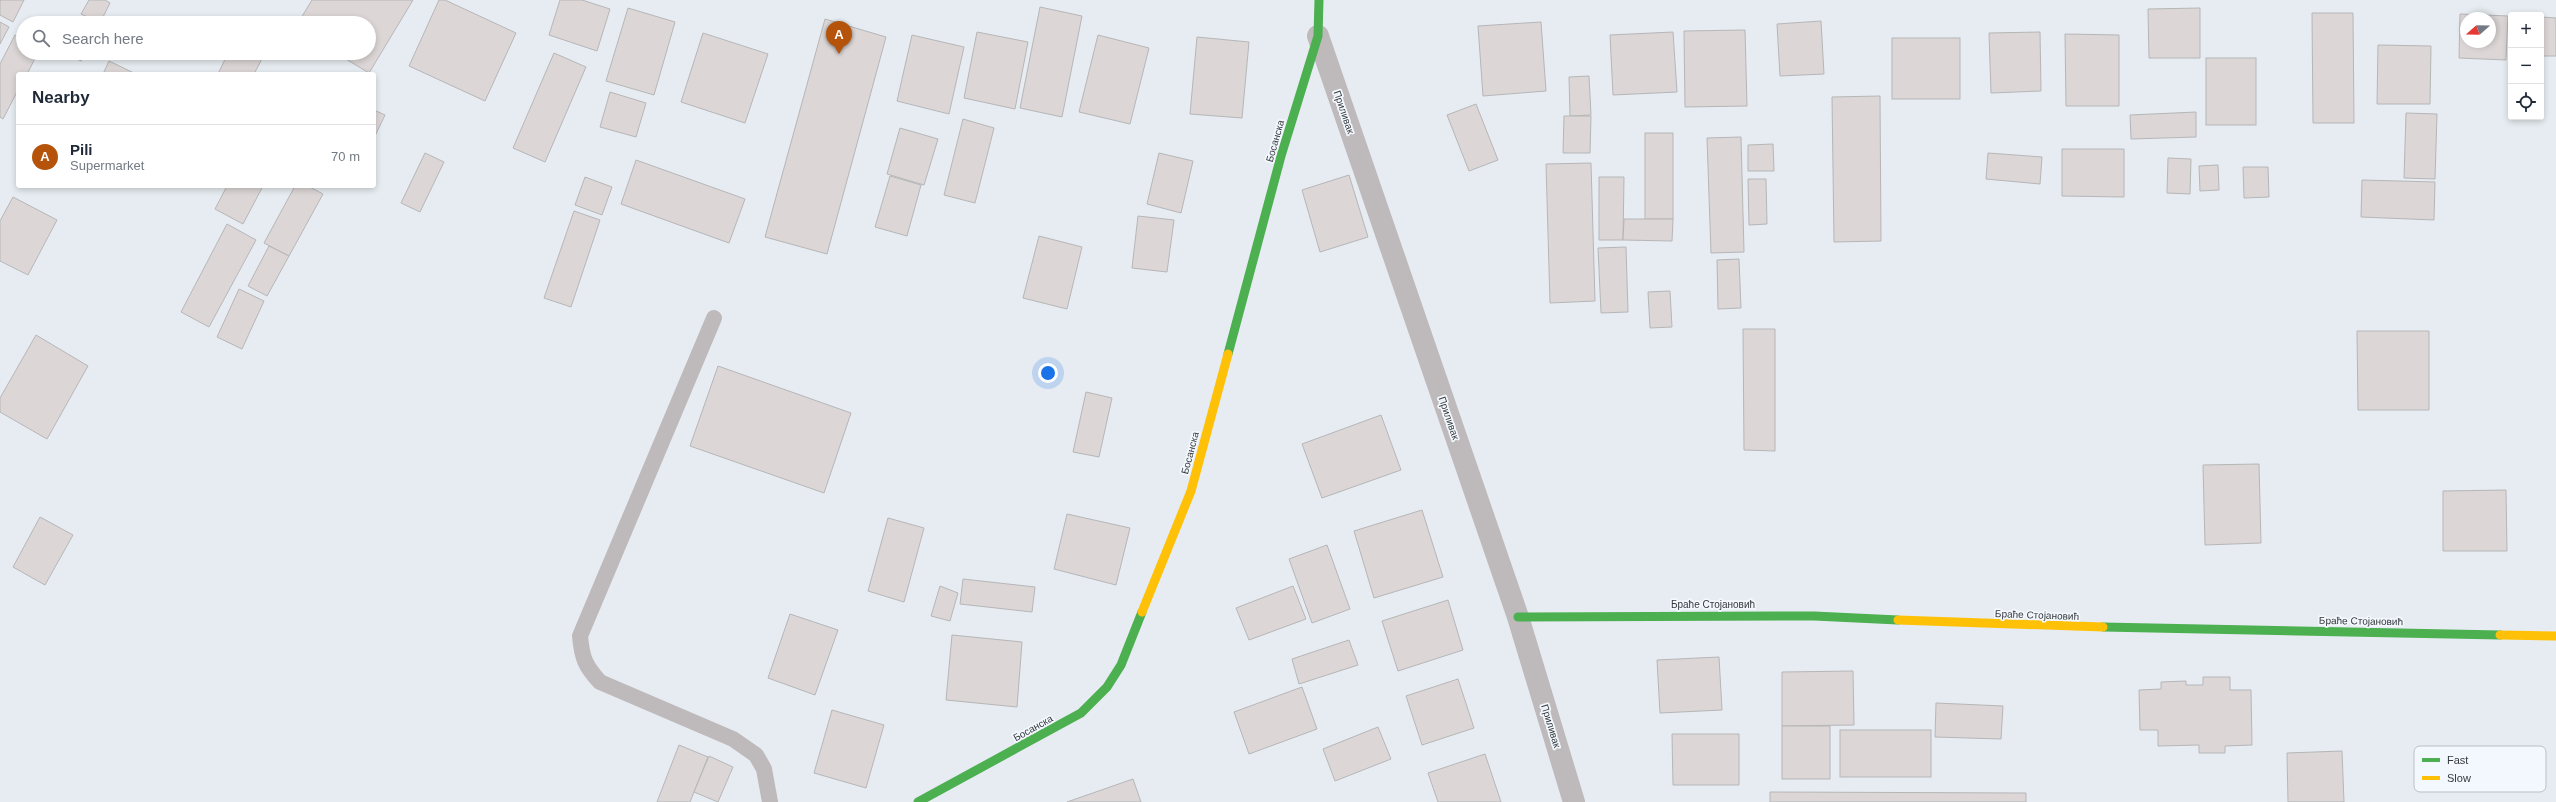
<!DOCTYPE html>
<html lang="en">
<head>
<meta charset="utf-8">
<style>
  :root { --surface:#fff; --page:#f2f2f3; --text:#1f2937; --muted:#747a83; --line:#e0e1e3; --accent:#b45309 }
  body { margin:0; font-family:Arial,sans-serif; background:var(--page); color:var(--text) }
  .controls { position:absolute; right:12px; top:12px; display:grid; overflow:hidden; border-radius:4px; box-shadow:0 2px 6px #0003 }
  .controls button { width:36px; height:36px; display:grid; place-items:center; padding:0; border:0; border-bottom:1px solid var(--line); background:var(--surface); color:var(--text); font:20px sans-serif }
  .compass { position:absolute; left:2460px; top:12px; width:36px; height:36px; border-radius:50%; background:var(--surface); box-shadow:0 2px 6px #0003; rotate:250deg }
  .you { position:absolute; left:1048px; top:373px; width:14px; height:14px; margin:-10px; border:3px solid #fff; border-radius:50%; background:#1a73e8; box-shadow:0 0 0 6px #1a73e833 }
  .badge { display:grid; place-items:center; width:26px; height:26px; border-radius:50%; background:var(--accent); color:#fff; font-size:13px; font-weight:700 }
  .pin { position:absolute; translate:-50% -33px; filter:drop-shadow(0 1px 2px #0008) }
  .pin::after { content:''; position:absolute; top:21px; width:14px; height:12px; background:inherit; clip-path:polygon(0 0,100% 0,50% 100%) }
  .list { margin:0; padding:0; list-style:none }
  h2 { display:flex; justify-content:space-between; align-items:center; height:52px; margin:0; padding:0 16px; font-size:17px }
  h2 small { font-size:13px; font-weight:400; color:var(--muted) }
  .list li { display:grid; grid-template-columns:26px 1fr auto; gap:12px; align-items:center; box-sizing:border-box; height:64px; padding:0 16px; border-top:1px solid var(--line) }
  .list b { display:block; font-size:15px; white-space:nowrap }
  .list p { margin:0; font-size:13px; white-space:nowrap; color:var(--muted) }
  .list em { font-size:13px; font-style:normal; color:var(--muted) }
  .icon { flex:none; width:22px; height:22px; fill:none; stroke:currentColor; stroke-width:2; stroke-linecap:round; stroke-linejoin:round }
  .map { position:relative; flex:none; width:2556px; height:802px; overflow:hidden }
  .search { position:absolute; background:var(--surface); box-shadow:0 2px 6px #0003; left:16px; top:16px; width:360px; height:44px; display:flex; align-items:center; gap:10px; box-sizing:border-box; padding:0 14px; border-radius:22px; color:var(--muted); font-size:15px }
  .panel { position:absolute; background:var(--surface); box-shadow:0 2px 6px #0003; left:16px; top:72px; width:360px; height:116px; border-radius:4px }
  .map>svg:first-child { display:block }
</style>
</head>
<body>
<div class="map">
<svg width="2556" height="802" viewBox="0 0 2556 802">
  <rect width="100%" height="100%" fill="#e6ecf1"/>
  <g fill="#dcd6d6" stroke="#b6b6b8" fill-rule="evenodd">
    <polygon points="0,0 24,0 13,22 0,15"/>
    <polygon points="89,0 105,0 110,3 100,23 81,14"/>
    <polygon points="312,0 413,0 369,73 336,53 369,53 369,23 298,23"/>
    <polygon points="439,0 445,0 516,33 485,101 409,66"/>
    <polygon points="560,0 582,0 610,9 597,51 549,35"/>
    <polygon points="1040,7 1082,16 1062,117 1020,108"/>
    <polygon points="628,8 675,22 654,95 606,81"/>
    <polygon points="2200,8 2200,58 2149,58 2148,9"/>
    <polygon points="2312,13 2353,13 2354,123 2313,123"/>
    <path d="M2460 14 2508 16 2506 60 2459 58ZM2466 18H2490V42H2466Z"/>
    <polygon points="2541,17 2556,18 2556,56 2541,56"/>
    <polygon points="825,19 886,37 827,254 765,237"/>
    <polygon points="1821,21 1824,74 1780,76 1777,24"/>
    <polygon points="0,22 9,27 0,44"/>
    <polygon points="1541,22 1546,91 1483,96 1478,26"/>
    <polygon points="1745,30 1747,106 1685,107 1684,31"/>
    <polygon points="977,32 1028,42 1015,109 964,98"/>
    <polygon points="1673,32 1677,92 1613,95 1610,35"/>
    <polygon points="2040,32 2041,91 1991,93 1989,33"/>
    <polygon points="703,33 768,54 745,123 681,102"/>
    <polygon points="2065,34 2119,35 2119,106 2066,106"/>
    <polygon points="15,35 23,39 23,53 38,53 27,74 18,74 18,90 3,119 0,117 0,64"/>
    <polygon points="912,35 964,47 949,114 897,101"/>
    <polygon points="1098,35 1149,48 1130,124 1079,112"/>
    <polygon points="1197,37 1249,42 1242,118 1190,114"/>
    <rect x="1892" y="38" width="68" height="61"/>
    <polygon points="2378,45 2431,46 2430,104 2377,104"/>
    <polygon points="64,53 85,53 81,61"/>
    <polygon points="228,53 265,53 254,74 218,74"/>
    <polygon points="554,53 586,67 545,162 513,148"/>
    <rect x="2206" y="58" width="50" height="67"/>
    <polygon points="109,61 136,74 103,74"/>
    <polygon points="1589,76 1591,115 1570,116 1569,77"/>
    <polygon points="610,92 646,103 636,137 600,127"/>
    <polygon points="1880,96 1881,241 1834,242 1832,97"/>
    <polygon points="1476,104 1498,160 1469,171 1447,115"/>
    <polygon points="374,110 385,115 374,138"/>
    <polygon points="2196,112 2196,137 2131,139 2130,115"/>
    <polygon points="2406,113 2437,114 2435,179 2404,178"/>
    <polygon points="1564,116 1591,116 1590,153 1563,153"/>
    <polygon points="963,119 994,128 975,203 944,195"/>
    <polygon points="900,128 938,139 924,185 887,174"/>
    <rect x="1645" y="133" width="28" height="86"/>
    <polygon points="1741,137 1744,252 1711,253 1707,138"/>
    <polygon points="1773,144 1774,171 1748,171 1748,145"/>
    <polygon points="2062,149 2124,149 2124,197 2062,196"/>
    <polygon points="425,153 444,162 420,212 401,203"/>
    <polygon points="1159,153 1193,161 1181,213 1147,204"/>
    <polygon points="1988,153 2042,157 2040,184 1986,179"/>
    <polygon points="2168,158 2191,159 2190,194 2167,193"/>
    <polygon points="636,160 745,199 729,243 621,204"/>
    <polygon points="1591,163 1595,301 1550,303 1546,164"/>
    <polygon points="2218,165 2219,190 2200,191 2199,166"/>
    <polygon points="2243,167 2268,167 2269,197 2244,198"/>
    <polygon points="1349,175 1368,237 1320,252 1302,190"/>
    <polygon points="890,176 921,185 907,236 875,227"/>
    <polygon points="585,177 612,187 602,215 575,205"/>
    <polygon points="1599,177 1624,177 1623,240 1599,240"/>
    <polygon points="1748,179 1766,179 1767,224 1749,225"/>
    <polygon points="2362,180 2435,182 2434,220 2361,217"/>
    <polygon points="227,186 263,186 243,224 215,209"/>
    <polygon points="295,186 308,186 323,194 289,256 264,243"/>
    <polygon points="13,197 57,220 28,275 0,261 0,221"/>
    <polygon points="574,211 600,220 571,307 544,298"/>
    <polygon points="1138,216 1174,220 1167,272 1132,268"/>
    <polygon points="1624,219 1673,219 1672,241 1623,240"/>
    <polygon points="227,224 256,240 209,327 181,312"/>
    <polygon points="1039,236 1082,247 1067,309 1023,298"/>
    <polygon points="269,246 289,256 267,296 248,286"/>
    <polygon points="1626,247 1628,312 1601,313 1598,248"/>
    <polygon points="1739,259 1741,308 1718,309 1717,260"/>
    <polygon points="239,289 264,301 242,349 217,337"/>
    <polygon points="1670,291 1672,327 1650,328 1648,292"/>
    <polygon points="1743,329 1775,329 1775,451 1744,450"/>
    <polygon points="2357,331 2429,331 2429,410 2358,410"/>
    <polygon points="36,335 88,366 47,439 0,412 0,398"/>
    <polygon points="718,366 851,413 824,493 690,446"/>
    <polygon points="1086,392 1112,398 1099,457 1073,452"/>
    <polygon points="1381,415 1401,470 1322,498 1302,444"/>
    <polygon points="2259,464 2261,543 2205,545 2203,465"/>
    <polygon points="2506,490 2507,551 2443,551 2443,491"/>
    <polygon points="1422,510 1443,577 1374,598 1354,531"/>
    <polygon points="1067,514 1130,528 1116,585 1054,569"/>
    <polygon points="40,517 73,535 45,585 13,567"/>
    <polygon points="888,518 924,528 904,602 868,591"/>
    <polygon points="1327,545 1350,609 1312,623 1289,559"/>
    <polygon points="963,579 1035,587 1032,612 960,604"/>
    <polygon points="940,586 958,593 950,621 931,616"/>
    <polygon points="1293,586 1306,619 1249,640 1236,608"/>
    <polygon points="1448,600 1463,650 1398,671 1382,621"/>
    <polygon points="790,614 838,630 815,695 768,678"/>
    <polygon points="952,635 1022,642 1017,707 946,700"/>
    <polygon points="1349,640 1358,665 1299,684 1292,659"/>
    <polygon points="1719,657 1722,710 1660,713 1657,660"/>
    <polygon points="1853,671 1854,725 1782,726 1782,672"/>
    <polygon points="2203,677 2230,677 2230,690 2251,690 2252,745 2225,746 2225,753 2199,753 2199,745 2158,746 2158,730 2140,730 2139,690 2161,689 2161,682 2186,681 2186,685 2203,685"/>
    <polygon points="1458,679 1474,728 1422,745 1406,696"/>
    <polygon points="1302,687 1317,729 1249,754 1234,712"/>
    <polygon points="1936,703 2003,706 2001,739 1935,737"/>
    <polygon points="832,710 884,725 866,788 814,773"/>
    <rect x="1782" y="726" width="48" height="53"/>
    <polygon points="1378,727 1391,759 1335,781 1323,749"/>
    <rect x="1840" y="730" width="91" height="47"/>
    <polygon points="1672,734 1739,734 1739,785 1673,785"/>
    <polygon points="679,745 708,757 690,802 657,802"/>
    <polygon points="2342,751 2344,802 2288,802 2287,753"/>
    <polygon points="1485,754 1501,802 1438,802 1428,773"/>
    <polygon points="709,756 733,767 718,802 694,792"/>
    <polygon points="1133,779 1141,802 1067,802"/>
    <polygon points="1770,792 2026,793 2026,802 1770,802"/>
  </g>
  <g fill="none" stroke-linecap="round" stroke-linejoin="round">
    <path stroke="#beb9ba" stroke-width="16" d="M714 318 580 636C582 658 585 666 600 682L733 739 756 755 764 769 770 802"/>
    <polyline stroke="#beb9ba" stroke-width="22" points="1318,36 1518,617 1574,802"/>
    <g stroke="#4caf50" stroke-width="9">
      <polyline points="1228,354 1281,156 1318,36 1319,0"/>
      <polyline points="1518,617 1814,616 1898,620"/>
      <polyline points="2103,627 2500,635"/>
      <polyline points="918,802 1081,713 1107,687 1121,665 1142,612"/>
    </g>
    <g stroke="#ffc107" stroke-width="9">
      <polyline points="1142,612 1191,491 1228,354"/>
      <polyline points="1898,620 2103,627"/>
      <polyline points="2500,635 2556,636"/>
    </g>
  </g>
  <g text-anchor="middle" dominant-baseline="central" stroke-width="3.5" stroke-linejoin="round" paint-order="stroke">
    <g font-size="10" fill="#35393c" stroke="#f3f8fe">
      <text transform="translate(1344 112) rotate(71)">Приливак</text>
      <text transform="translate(1275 141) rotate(-74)">Босанска</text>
      <text transform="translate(1449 418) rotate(71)">Приливак</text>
      <text transform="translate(1190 453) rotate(-75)">Босанска</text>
      <text x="1713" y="604">Браће Стојановић</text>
      <text transform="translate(2037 615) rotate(2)">Браће Стојановић</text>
      <text transform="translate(2361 621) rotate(1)">Браће Стојановић</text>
      <text transform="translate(1551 726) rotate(73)">Приливак</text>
      <text transform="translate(1033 728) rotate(-29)">Босанска</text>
    </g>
  </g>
  <rect x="2414" y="746" width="132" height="46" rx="6" fill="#f3f8fe" stroke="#babfc4" stroke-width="1"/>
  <rect x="2422" y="758" width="18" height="4" fill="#4caf50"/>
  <rect x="2422" y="776" width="18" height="4" fill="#ffc107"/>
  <g font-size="11" fill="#35393c">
    <text x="2447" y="764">Fast</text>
    <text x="2447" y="782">Slow</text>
  </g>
</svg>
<div class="controls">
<button>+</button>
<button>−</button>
<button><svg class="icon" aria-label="locate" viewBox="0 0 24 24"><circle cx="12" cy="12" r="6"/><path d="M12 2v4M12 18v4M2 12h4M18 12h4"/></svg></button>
</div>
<svg class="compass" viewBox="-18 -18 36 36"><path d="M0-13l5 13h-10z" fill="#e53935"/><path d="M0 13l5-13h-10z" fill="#747a83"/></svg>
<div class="you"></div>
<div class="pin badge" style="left:839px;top:54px">A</div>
<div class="search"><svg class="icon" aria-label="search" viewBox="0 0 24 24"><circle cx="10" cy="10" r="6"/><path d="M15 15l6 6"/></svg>Search here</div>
<section class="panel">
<h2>Nearby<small></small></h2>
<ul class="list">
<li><span class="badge">A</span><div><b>Pili</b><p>Supermarket</p></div><em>70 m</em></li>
</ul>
</section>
</div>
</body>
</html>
